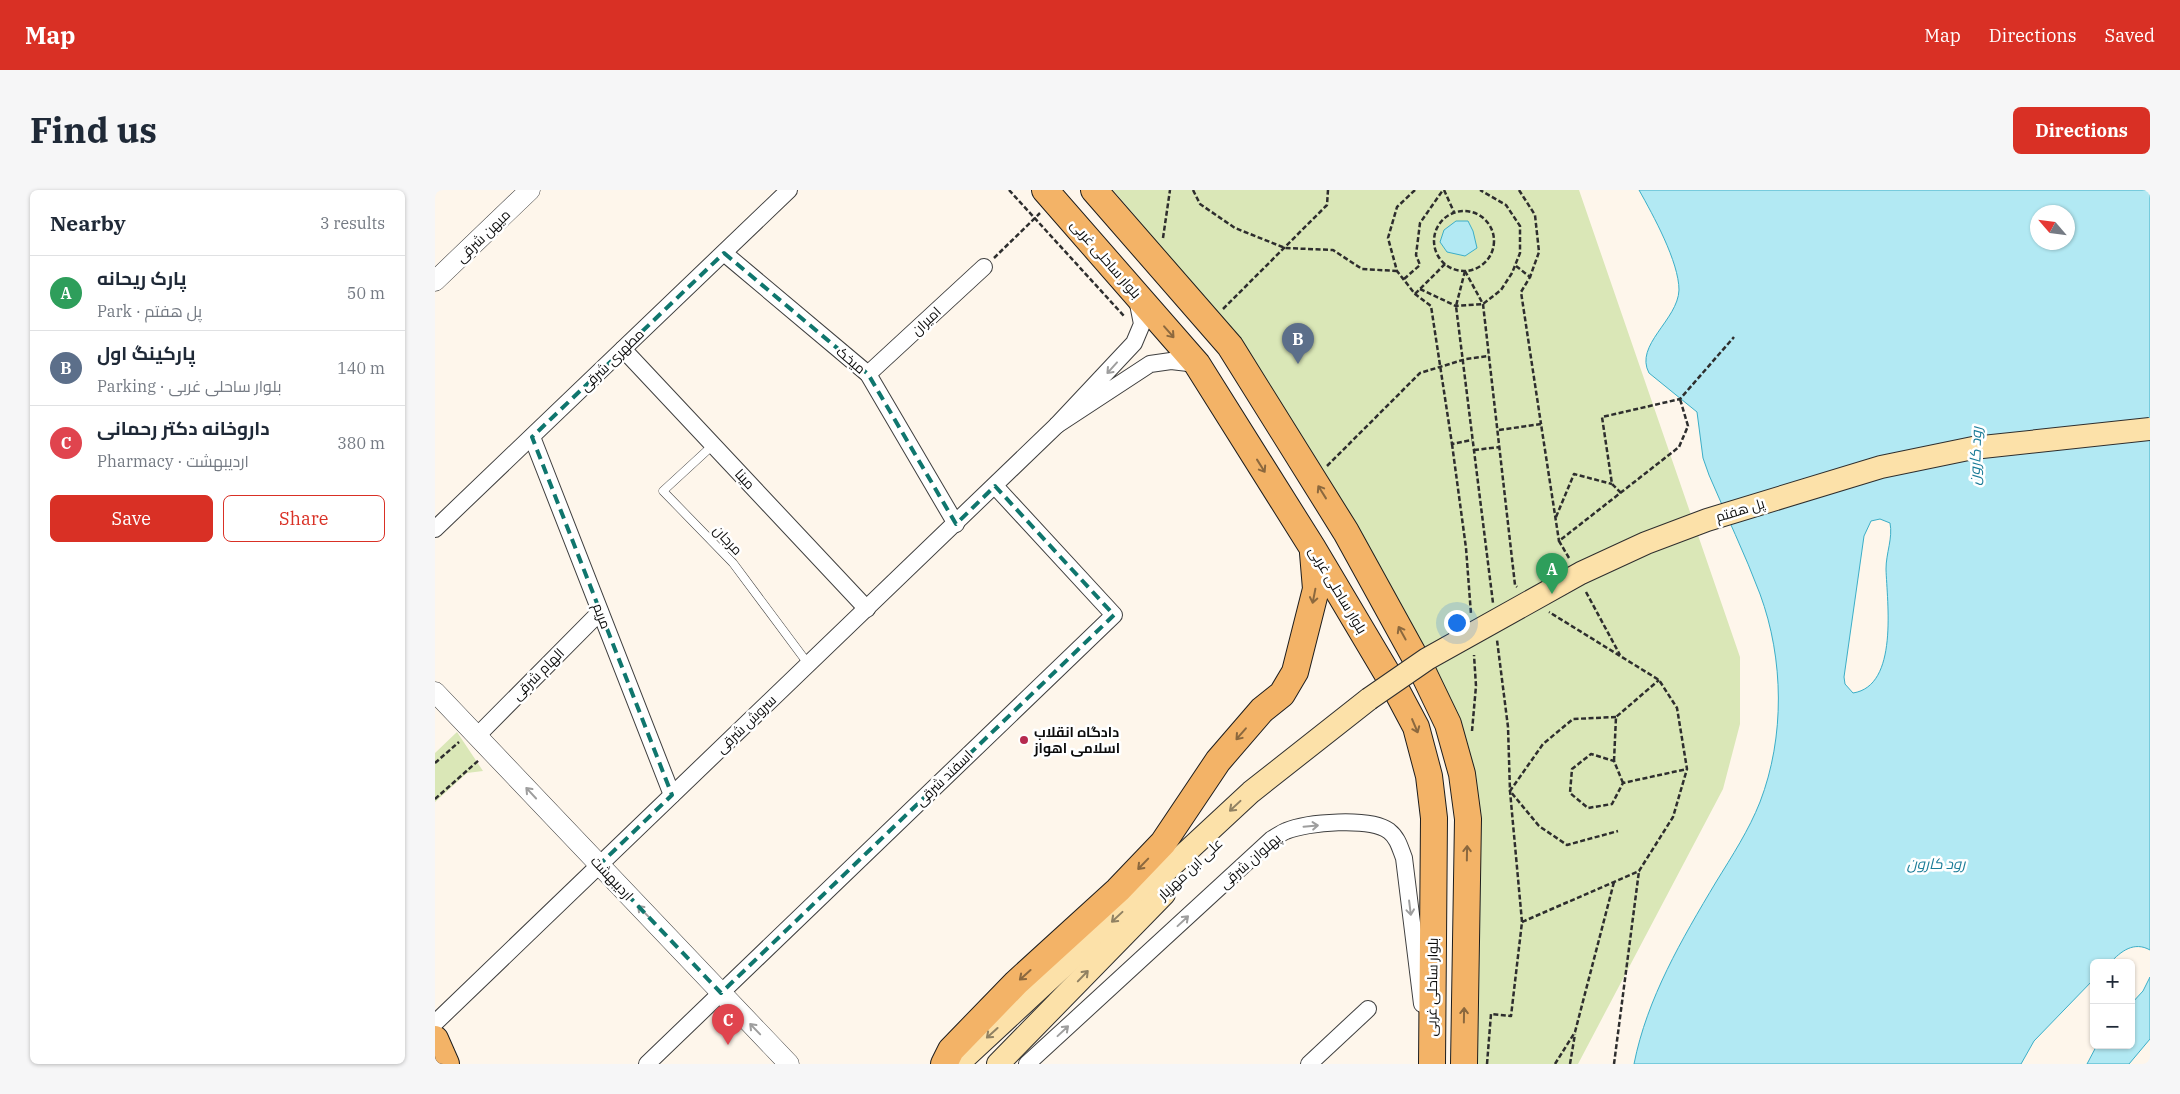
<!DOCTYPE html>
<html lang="en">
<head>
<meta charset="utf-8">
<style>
  :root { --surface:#fff; --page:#f6f6f7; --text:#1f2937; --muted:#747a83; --line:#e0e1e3; --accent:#d93025 }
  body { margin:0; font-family:"IBM Plex Serif",Cairo,serif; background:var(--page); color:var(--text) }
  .controls { position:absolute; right:15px; bottom:15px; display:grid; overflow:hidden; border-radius:8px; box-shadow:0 1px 4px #0004 }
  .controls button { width:45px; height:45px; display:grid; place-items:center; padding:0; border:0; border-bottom:1px solid var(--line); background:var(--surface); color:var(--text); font:25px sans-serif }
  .compass { position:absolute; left:1595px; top:15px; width:45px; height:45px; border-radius:50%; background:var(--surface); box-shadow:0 1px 4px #0004; rotate:298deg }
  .you { position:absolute; left:1021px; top:432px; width:18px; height:18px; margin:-12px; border:4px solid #fff; border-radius:50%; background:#1a73e8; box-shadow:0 0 0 8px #1a73e833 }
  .badge { display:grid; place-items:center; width:32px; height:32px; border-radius:50%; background:var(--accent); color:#fff; font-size:16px; font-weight:700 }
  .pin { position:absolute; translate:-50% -41px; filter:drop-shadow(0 1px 2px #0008) }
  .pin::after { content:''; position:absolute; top:26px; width:18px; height:15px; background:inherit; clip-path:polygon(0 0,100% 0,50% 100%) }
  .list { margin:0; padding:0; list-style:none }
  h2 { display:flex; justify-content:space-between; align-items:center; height:65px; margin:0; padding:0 20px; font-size:21px }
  h2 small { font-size:16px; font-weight:400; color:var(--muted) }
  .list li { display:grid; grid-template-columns:32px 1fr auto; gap:15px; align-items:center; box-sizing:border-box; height:75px; padding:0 20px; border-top:1px solid var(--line) }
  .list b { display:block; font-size:19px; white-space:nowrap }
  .list p { margin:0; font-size:16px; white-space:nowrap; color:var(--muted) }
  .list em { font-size:16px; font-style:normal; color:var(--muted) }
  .actions { display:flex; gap:10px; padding:15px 20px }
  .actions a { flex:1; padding:11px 0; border:1px solid var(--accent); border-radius:8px; text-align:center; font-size:18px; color:var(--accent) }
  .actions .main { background:var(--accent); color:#fff }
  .map { position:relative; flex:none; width:1715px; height:874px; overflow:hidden; border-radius:8px }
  header { display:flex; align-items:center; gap:30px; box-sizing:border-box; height:70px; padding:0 25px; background:var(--accent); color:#fff }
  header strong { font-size:24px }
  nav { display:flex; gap:28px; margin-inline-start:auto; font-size:18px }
  .intro { display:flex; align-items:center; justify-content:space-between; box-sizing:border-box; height:120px; padding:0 30px }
  h1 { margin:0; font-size:35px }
  .button { padding:12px 22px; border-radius:8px; background:var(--accent); color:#fff; font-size:18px; font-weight:700 }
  main { display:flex; gap:30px; padding:0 30px }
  aside { flex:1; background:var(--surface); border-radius:8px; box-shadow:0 1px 4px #0004 }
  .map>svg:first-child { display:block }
</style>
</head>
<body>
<header>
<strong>Map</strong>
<nav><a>Map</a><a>Directions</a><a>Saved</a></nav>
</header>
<div class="intro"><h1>Find us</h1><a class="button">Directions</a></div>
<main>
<aside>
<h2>Nearby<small>3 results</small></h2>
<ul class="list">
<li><span class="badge" style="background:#2e9e5b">A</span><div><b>پارک ریحانه</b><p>Park · پل هفتم</p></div><em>50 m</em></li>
<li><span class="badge" style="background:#5c6f8a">B</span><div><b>پارکینگ اول</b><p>Parking · بلوار ساحلی غربی</p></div><em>140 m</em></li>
<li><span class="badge" style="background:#e0444e">C</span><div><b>داروخانه دکتر رحمانی</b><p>Pharmacy · اردیبهشت</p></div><em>380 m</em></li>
</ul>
<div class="actions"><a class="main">Save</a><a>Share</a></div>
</aside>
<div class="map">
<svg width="1715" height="874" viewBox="0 0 1715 874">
  <rect width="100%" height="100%" fill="#fef6eb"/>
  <g fill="#dae7b7">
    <polygon points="678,0 1144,0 1305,467 1305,534 1288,599 1143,874 1032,874 1031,590 785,126"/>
    <polygon points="22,542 48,581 32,583 0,612 0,563"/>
  </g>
  <g fill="#b2e9f3" stroke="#3caec7" fill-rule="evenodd">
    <path d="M1204 0H1715V760C1699 751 1686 761 1675 773H1659V789L1599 851 1586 874H1199C1212 808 1247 749 1281 692 1297 666 1314 640 1325 612 1350 547 1349 469 1325 404 1310 364 1291 325 1274 285L1268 268 1262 222 1214 183C1199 155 1243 130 1244 100 1244 72 1218 25 1204 0ZM1602 22H1632V52H1602ZM1445 329 1455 333C1458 348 1451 363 1451 379 1452 412 1464 496 1418 503L1410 494 1409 487 1429 346 1436 331Z"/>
    <polygon points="1021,31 1033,31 1038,41 1042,58 1030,66 1012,62 1005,52 1009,40"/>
    <polygon points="1715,787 1715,849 1694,874 1652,874 1662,855 1696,855 1696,814 1708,801"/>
  </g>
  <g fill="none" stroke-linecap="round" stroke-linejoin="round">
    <defs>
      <polyline id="service" points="278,255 228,301 298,373 374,475"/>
      <g id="minor">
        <polyline points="289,63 433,184 521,334"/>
        <polyline points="702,109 707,134 699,153 622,235 715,174 736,171 762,174"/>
        <polyline points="188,159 432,419"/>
        <polyline points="433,184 549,77"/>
        <polyline points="97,247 237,605"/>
        <polyline points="0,339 354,0"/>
        <polyline points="42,546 165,422"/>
        <polyline points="0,833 622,235"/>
        <polyline points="212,874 679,425 560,296"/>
        <path d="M592 874 837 649C841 647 846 643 851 641 872 632 935 627 954 641 963 648 965 658 969 668L987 814"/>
        <polyline points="874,874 933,819"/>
      </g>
      <g id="tertiary">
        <polyline points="0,91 95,0"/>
        <polyline points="0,502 354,874"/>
      </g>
      <g id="secondary">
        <polyline points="523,874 816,602 934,509"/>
        <polyline points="563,874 729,704"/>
      </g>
      <g id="primary">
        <polyline points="610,0 762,174 877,357 956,490 981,537 994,586 999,628 997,874"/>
        <polyline points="659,0 795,156 911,342 987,480 1013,534 1027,584 1033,629 1029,874"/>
        <polyline points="0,849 11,874"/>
        <polyline points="509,874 516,860 581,793 683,700 728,653 783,571 827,520 847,504 860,482 881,399 878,363"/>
      </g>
    </defs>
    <use href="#service" stroke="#3f3f3f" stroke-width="9"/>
    <use href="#minor" stroke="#3f3f3f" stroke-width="18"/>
    <use href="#tertiary" stroke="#3f3f3f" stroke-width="21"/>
    <use href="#secondary" stroke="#2e2e2e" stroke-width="24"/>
    <use href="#primary" stroke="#1d1d1d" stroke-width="28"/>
    <g stroke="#2e2e2e" stroke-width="2.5" stroke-dasharray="5 2.5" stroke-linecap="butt">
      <polyline points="574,0 689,126"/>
      <polyline points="758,0 765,14 800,38 850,58 898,60 927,79 962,81"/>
      <polyline points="980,0 962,17 953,48 962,81 980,104 996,116 1017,254 1037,250"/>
      <polyline points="1009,0 1019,22"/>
      <polyline points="1084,0 1100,25 1104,62 1095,87"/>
      <circle cx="1029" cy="51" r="30"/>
      <polyline points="728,48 735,0"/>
      <polyline points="559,68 605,23"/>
      <polyline points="1081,76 1095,87 1086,102 1106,234"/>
      <polyline points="1030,81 1048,114 1080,395 1082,397"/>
      <polyline points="1030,81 1021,116 1058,413"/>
      <polyline points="969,89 985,75 981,65 985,33 1008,0"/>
      <polyline points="985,99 1021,116 1048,114 1066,100 1077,83 1085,63 1085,36 1071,15 1045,0"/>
      <polyline points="980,104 1010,74"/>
      <polyline points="788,119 892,15 893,0"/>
      <polyline points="1064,240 1106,234 1124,351"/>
      <polyline points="1017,254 1031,358 1036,424"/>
      <polyline points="1039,260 1065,257"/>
      <polyline points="892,276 985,183 1031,169 1054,166"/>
      <polyline points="1186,303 1177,294 1167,227 1245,209 1299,147"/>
      <polyline points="1121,327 1139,284 1177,294"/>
      <polyline points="1134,368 1124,351 1244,257 1253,236 1245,209"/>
      <polyline points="1151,402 1185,465"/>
      <polyline points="1181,527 1138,529 1108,554 1075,601 1104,636 1132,655 1183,641"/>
      <polyline points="1037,541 1041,496 1039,465"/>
      <polyline points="1179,571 1181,527 1224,490"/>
      <polyline points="0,573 24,552"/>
      <polyline points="1188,593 1179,571 1156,564 1137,579 1135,603 1153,618 1177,614 1188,593 1252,579"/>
      <polyline points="0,609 44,570"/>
      <polyline points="1087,732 1204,681 1238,627 1252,579 1242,518 1224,490 1114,422"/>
      <polyline points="1052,874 1056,824 1076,826 1087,732 1075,601 1073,537 1062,450"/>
      <polyline points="1120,874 1140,842 1179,692"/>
      <polyline points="1135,874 1140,844"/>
      <polyline points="1179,874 1204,681"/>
    </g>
    <use href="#service" stroke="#fff" stroke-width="8"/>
    <use href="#minor" stroke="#fff" stroke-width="16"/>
    <use href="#tertiary" stroke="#fff" stroke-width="20"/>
    <use href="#secondary" stroke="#fce1a9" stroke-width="22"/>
    <use href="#primary" stroke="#f3b367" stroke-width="26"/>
    <defs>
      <polyline id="secondary-bridge" points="934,509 992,469 1146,383 1211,353 1272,330 1446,277 1538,258 1715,239"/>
    </defs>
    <use href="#secondary-bridge" stroke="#2e2e2e" stroke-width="24" stroke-linecap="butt"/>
    <use href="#secondary-bridge" stroke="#fce1a9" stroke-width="22"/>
  </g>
  <defs><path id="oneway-shaft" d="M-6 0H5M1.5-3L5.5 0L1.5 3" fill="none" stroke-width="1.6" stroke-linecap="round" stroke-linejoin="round" transform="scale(1.25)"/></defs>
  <g stroke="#8b683e">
    <use href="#oneway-shaft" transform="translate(734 142) rotate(49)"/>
    <use href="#oneway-shaft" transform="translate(826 276) rotate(58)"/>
    <use href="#oneway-shaft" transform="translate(887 302) rotate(-122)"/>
    <use href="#oneway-shaft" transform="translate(879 406) rotate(101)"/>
    <use href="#oneway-shaft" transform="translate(967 443) rotate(-119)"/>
    <use href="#oneway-shaft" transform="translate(980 536) rotate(67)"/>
    <use href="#oneway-shaft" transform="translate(806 544) rotate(131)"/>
    <use href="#oneway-shaft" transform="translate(1032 663) rotate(-89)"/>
    <use href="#oneway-shaft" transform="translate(708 674) rotate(134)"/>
    <use href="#oneway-shaft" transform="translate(590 785) rotate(138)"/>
    <use href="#oneway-shaft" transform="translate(1029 825) rotate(-89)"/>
  </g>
  <g stroke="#9e9e9e">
    <use href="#oneway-shaft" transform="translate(677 178) rotate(132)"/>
    <use href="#oneway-shaft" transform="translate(96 603) rotate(-133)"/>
    <use href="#oneway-shaft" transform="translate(876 636) rotate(-5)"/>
    <use href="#oneway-shaft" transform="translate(975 718) rotate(83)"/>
    <use href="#oneway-shaft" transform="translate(208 721) rotate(-134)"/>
    <use href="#oneway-shaft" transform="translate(748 731) rotate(-43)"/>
    <use href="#oneway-shaft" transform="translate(320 839) rotate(-134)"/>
    <use href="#oneway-shaft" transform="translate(628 841) rotate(-43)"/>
  </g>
  <g stroke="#908162">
    <use href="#oneway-shaft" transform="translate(800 616) rotate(137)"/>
    <use href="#oneway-shaft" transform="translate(682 727) rotate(137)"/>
    <use href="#oneway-shaft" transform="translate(648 786) rotate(-46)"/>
    <use href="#oneway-shaft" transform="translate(557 843) rotate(138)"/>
  </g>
  <path fill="none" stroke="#0f766e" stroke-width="4" stroke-dasharray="10 6" stroke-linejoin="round" d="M289 63 433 184 521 334 560 296 679 425 286 803 164 675 237 605 97 247Z"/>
  <circle fill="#b62a4f" stroke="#fff" stroke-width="2" cx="589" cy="550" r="5"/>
  <g text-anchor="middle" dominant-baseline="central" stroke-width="5" stroke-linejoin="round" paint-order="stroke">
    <g font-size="14" fill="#0c0c0c" stroke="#fff">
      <text transform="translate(48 46) rotate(-44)">میهن شرقی</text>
      <text transform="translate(671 69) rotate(49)">بلوار ساحلی غربی</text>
      <text transform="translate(491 131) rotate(-43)">امیران</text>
      <text transform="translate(177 170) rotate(-44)">مطهری شرقی</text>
      <text transform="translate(416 170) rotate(41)">میخک</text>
      <text transform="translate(310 289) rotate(47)">مینا</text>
      <text transform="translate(1305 320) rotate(-17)">پل هفتم</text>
      <text transform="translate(293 350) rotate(47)">مرجان</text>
      <text transform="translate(903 400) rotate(59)">بلوار ساحلی غربی</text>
      <text transform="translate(167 426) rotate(69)">مریم</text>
      <text transform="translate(103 484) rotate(-45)">الهام شرقی</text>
      <text transform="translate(311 534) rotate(-44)">سروش شرقی</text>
      <text transform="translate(509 588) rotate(-44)">اسفند شرقی</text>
      <text transform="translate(815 671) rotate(-41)">پهلوان شرقی</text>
      <text transform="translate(755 679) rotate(-43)">علی ابن مهزیار</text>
      <text transform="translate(177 688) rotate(47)">اردیبهشت</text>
      <text transform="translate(997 797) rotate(-89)">بلوار ساحلی غربی</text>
    </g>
    <g font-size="14" font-weight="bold" fill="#0c0c0c" stroke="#fff" text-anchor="start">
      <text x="599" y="542">دادگاه انقلاب<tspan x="599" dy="16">اسلامی اهواز</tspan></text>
    </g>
    <g font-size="15" font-style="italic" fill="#1b7c98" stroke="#fff">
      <text transform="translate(1540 266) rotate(-88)">رود کارون</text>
      <text x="1501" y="673">رود کارون</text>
    </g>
  </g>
</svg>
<div class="controls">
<button>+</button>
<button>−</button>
</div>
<svg class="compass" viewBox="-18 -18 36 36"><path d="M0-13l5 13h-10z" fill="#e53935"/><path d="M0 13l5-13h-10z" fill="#747a83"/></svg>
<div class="you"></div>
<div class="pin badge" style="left:1117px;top:404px;background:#2e9e5b">A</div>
<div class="pin badge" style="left:863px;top:174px;background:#5c6f8a">B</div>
<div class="pin badge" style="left:293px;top:855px;background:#e0444e">C</div>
</div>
</main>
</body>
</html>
